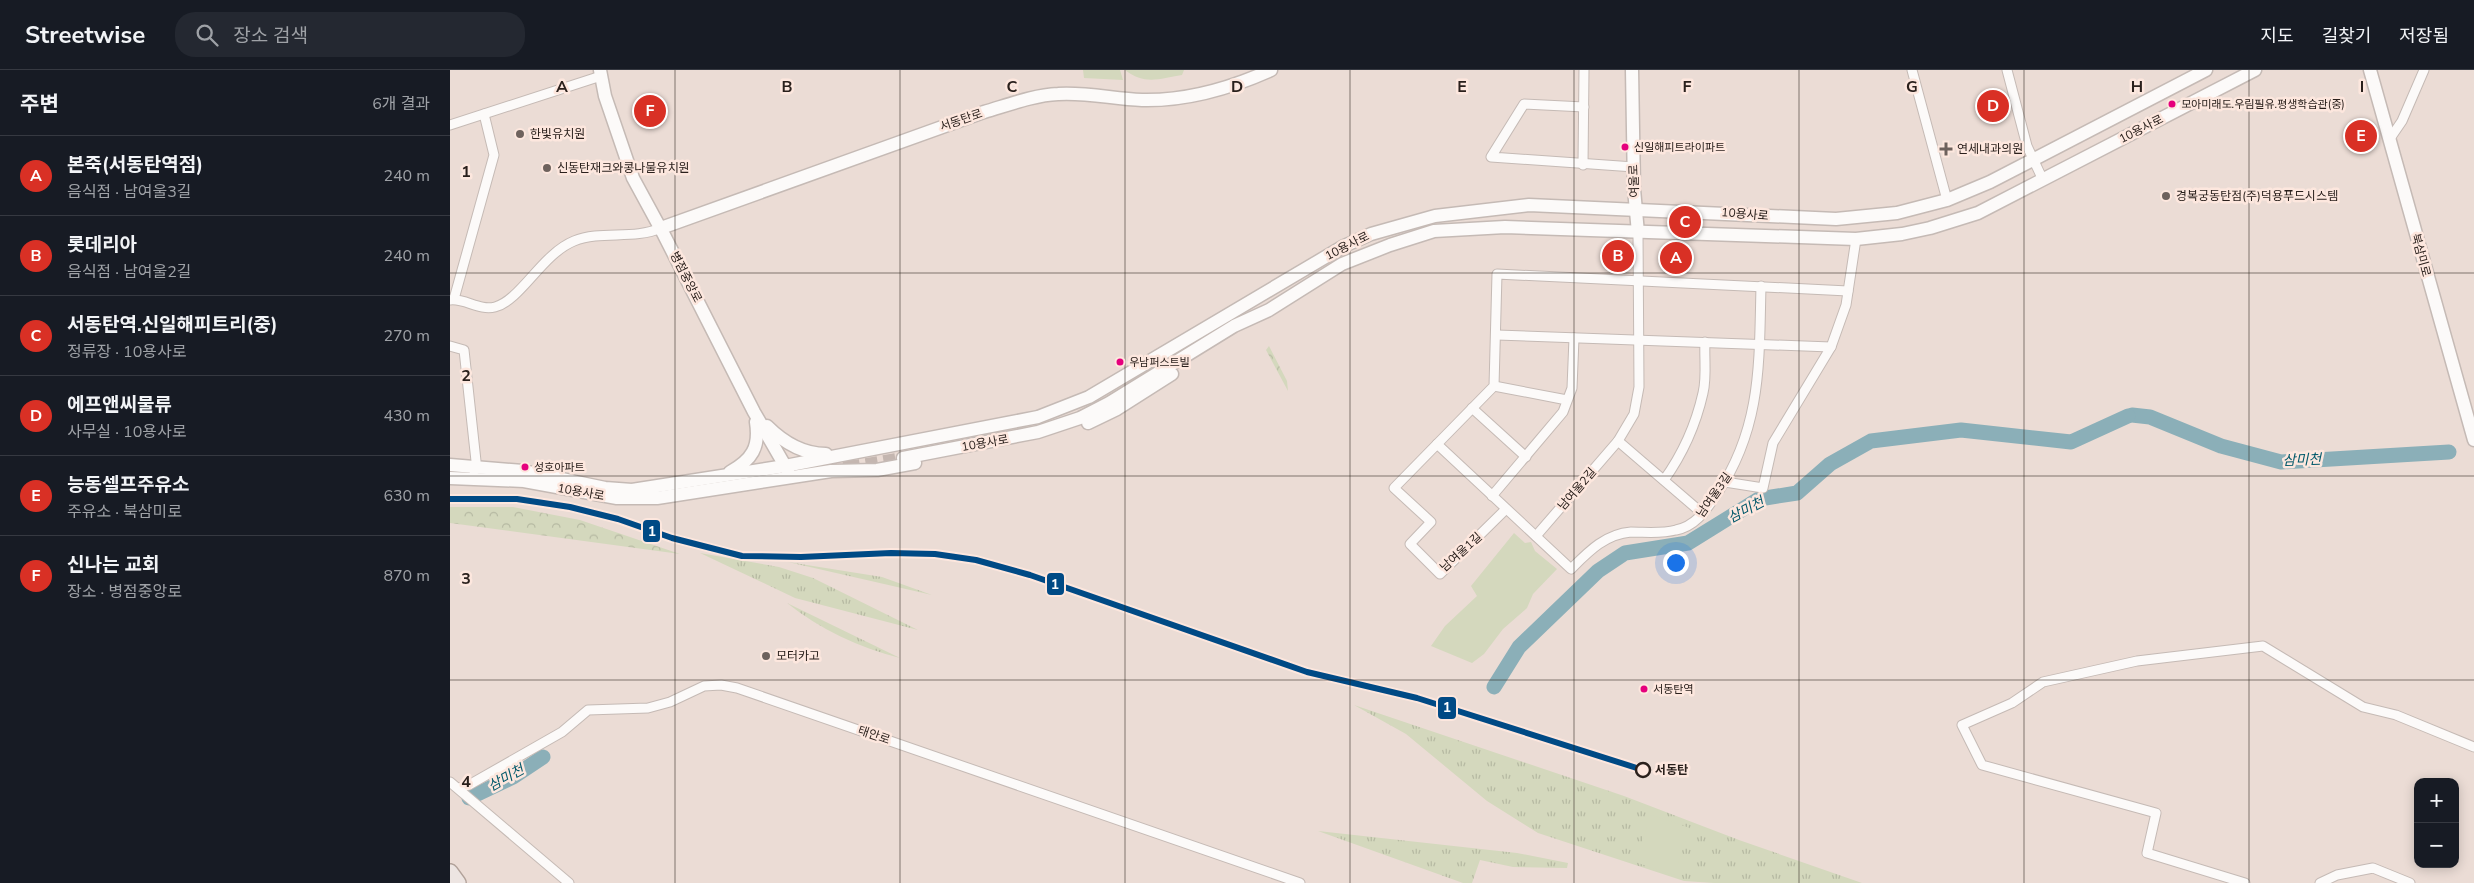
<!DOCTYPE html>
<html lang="ko">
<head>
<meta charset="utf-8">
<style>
  :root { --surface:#171b24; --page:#242831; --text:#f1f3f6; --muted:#9ea1a6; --line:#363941; --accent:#d93025 }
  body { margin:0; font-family:"Nunito Sans","Noto Sans KR",sans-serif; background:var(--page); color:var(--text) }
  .controls { position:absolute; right:15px; bottom:15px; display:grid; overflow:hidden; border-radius:10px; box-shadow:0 2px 12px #0003 }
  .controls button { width:45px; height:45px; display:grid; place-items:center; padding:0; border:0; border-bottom:1px solid var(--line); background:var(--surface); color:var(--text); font:25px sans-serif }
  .you { position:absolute; left:1225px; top:492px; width:18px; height:18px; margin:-12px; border:4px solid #fff; border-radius:50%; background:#1a73e8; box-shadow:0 0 0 8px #1a73e833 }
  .badge { display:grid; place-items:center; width:32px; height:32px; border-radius:50%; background:var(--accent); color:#fff; font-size:16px; font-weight:700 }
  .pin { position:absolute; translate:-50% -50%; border:2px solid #fff; box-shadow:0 1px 5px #0006 }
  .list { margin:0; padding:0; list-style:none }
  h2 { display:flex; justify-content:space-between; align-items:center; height:65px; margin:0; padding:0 20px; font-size:21px }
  h2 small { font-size:16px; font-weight:400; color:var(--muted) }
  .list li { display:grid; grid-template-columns:32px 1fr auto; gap:15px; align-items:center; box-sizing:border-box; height:80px; padding:0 20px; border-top:1px solid var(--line) }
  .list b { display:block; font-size:19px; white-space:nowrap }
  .list p { margin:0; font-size:16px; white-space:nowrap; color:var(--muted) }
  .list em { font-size:16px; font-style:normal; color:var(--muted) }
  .icon { flex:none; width:28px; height:28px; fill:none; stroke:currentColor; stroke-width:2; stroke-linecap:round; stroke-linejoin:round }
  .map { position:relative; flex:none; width:2024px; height:813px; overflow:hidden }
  header { display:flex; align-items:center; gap:30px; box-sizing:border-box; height:70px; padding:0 25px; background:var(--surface); border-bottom:1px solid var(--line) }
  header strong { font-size:24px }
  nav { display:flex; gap:28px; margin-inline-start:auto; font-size:18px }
  .search { width:350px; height:45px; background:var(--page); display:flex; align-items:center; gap:12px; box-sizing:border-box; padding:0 18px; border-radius:20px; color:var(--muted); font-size:19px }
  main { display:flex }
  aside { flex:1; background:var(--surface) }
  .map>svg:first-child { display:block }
</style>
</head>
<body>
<header>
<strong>Streetwise</strong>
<div class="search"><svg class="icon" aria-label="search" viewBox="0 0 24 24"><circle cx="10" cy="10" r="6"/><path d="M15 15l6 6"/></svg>장소 검색</div>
<nav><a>지도</a><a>길찾기</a><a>저장됨</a></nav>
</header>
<main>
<aside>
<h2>주변<small>6개 결과</small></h2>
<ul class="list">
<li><span class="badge">A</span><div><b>본죽(서동탄역점)</b><p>음식점 · 남여울3길</p></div><em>240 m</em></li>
<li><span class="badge">B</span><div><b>롯데리아</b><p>음식점 · 남여울2길</p></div><em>240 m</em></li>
<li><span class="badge">C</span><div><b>서동탄역.신일해피트리(중)</b><p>정류장 · 10용사로</p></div><em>270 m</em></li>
<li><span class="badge">D</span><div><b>에프앤씨물류</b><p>사무실 · 10용사로</p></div><em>430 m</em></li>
<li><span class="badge">E</span><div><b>능동셀프주유소</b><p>주유소 · 북삼미로</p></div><em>630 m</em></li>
<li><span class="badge">F</span><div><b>신나는 교회</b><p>장소 · 병점중앙로</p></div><em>870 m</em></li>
</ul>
</aside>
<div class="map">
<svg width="2024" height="813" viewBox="0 0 2024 813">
  <defs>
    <pattern id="grass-tufts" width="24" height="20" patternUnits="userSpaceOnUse" patternTransform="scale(1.25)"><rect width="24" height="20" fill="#d4d8bd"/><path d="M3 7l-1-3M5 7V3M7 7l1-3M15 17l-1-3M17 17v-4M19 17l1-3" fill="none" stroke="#b6b9a2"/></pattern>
    <pattern id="forest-crowns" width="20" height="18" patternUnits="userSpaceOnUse" patternTransform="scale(1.25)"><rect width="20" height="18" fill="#d4d8bd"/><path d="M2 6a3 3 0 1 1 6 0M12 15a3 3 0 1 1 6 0" fill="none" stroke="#b6b9a2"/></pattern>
  </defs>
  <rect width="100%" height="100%" fill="#ebdcd5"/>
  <g fill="url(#grass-tufts)">
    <polygon points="250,483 329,497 363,508 468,560 345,528"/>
    <polygon points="338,492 432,507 482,525"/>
    <path d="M337 533 450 588C409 578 370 559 337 533Z"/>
    <polygon points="904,635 1174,726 1289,770 1412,813 1264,813 1234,811 1088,763 1037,731 956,664"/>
    <polygon points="868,761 1067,783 1118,793 1117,798 1063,797 1030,790 1022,813 1013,813"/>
  </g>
  <g fill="url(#forest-crowns)">
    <polygon points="819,276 837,311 838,321 816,280"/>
    <polygon points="0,437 63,437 130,450 230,484 0,453"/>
  </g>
  <g fill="#d4d8bd">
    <polygon points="633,0 670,0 673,10 634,8"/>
    <path d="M675 0H734L732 5C709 9 694 15 675 0Z"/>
    <polygon points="1064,463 1075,473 1081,472 1085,481 1107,499 1083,524 1077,538 1053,559 1034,584 1022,593 981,576 995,556 1027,526 1021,516"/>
    <polygon points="1201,745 1240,758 1224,805 1185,792"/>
  </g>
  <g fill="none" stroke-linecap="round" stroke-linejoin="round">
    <g stroke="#8bafb8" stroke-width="15">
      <polyline points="1682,345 1700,347 1771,376 1831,392 1999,382"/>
      <polyline points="1044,617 1069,577 1148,501 1175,483 1238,473 1309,429 1347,423 1380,394 1421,371 1511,360 1621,372 1678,346"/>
      <polyline points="19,728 63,707 93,687"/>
    </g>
    <g stroke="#c4b6b0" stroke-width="12" stroke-dasharray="12 6" stroke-linecap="butt">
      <polyline points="357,397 407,390"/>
      <polyline points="398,397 453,388"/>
    </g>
    <defs>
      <g id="street">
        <polyline points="1462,0 1497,130"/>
        <polyline points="1557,0 1577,76 1593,110"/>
        <polyline points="1134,37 1074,34 1041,87 1184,97"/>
        <polyline points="0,55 151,6"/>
        <polyline points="1939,70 1952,51 1974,0"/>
        <polyline points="1133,95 1134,0"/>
        <polyline points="4,229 44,85 34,44"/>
        <path d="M0 230C15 228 29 241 45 237 71 230 92 184 124 171 152 160 183 170 211 158"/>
        <polyline points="1047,265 1381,277"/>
        <polyline points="0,276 14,280 26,391 24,401"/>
        <polyline points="1044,316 1117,330"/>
        <polyline points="1022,338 1076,387"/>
        <polyline points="1168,371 1253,444"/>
        <path d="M987 374 1121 499C1138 482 1155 464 1181 462 1196 462 1211 464 1226 460 1246 456 1256 440 1267 424 1312 357 1309 293 1311 216"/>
        <path d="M1214 410C1232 385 1246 354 1253 323 1257 307 1254 288 1255 272"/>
        <polyline points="1275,412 1313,418 1323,373 1381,277 1396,235 1406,169"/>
        <polyline points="1042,426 1113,342 1122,318 1124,268"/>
        <polyline points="1056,439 990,504 960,474 981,452 944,418 1044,316 1047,204 1398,221"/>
        <polyline points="1086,466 1168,371 1184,344 1189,317 1188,163"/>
        <polyline points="0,712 119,813"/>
        <polyline points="9,718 19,715 112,662 138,640 198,638 220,632 254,616 271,615 287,618 850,813"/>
        <polyline points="1795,813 1697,783 1706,743 1532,695 1512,655 1562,633 1593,612 1687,591 1813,576 1913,637 1946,645 2024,677"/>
        <polyline points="1870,813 1887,805 1923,798 1960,813"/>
      </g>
      <g id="secondary">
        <polyline points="150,0 155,26 183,108 214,165 304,342 338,401"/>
        <polyline points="1182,0 1184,119 1188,163"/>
        <polyline points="1920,0 2024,370"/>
        <path d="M211 158 534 42C558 35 584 25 608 24 636 22 664 29 692 30 737 31 781 18 821 0"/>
        <polyline points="638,353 667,339 722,304"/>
        <path d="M317 356C333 372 352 384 376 384"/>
        <polyline points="453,388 588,362 630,348 659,333 784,256 819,240 892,194 940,175 984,161 1055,157 1406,169 1452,164 1480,158 1528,143 1805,0"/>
        <polyline points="0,395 73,401 155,418 182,420 335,396 588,347 639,327 894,176 921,164 985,146 1079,135 1386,149 1447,143 1497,130 1540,112 1756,0"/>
        <path d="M280 402C302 390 310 377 306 352"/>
        <polyline points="0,408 74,411 167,428 207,428 381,401 427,400 465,393"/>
      </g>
      <polyline id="primary" points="0,802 8,813"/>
    </defs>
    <use href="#street" stroke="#c5bab5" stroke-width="11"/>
    <use href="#secondary" stroke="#c5bab5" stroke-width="15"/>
    <use href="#primary" stroke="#b1a199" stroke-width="18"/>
    <use href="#street" stroke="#fcfaf9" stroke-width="9"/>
    <use href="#secondary" stroke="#fcfaf9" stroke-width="12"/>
    <use href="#primary" stroke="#ede5e2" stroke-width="15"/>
    <defs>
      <polyline id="metro-1" points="0,429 67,429 120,437 168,449 222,468 292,486 351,487 441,483 485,484 526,490 580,505 857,602 967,628 1193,700"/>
    </defs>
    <use href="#metro-1" stroke="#fde7de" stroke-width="10"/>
    <use href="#metro-1" stroke="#004a85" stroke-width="6"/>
  </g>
  <path fill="none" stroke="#2a201c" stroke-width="1" stroke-opacity="0.55" d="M225 0V813M450 0V813M675 0V813M900 0V813M1124 0V813M1349 0V813M1574 0V813M1799 0V813M0 203H2024M0 406H2024M0 610H2024"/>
  <g fill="#e5007d" stroke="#fde7de" stroke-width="2">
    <circle cx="1722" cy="34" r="4.5"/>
    <circle cx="1175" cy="77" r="4.5"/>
    <circle cx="670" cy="292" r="4.5"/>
    <circle cx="75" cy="397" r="4.5"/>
    <circle cx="1194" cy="619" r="4.5"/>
  </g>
  <g fill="#6e625d" stroke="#fde7de" stroke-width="2">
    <circle cx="70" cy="64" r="5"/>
    <path d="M1493.5 71.5h5v5h5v5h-5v5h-5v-5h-5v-5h5z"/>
    <circle cx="97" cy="98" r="5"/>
    <circle cx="1716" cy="126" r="5"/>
    <circle cx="316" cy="586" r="5"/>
  </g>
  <circle fill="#fde7de" stroke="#2a201c" stroke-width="2.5" cx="1193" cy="700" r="7"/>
  <g text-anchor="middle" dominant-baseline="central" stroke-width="5" stroke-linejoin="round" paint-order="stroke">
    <g font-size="11" fill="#2a201c" stroke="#fde7de" text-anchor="start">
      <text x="1731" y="34">모아미래도.우림필유.평생학습관(중)</text>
      <text x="1184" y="77">신일해피트라이파트</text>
      <text x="679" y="292">우남퍼스트빌</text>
      <text x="84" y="397">성호아파트</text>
      <text x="1203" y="619">서동탄역</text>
    </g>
    <g font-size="12" fill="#2a201c" stroke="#fde7de">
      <text transform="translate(511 50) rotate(-19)">서동탄로</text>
      <text transform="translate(1691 59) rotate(-27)">10용사로</text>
      <text transform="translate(1184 111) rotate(-92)">여울로</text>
      <text transform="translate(1295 144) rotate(5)">10용사로</text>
      <text transform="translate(897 176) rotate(-27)">10용사로</text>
      <text transform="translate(1971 185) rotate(75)">북삼미로</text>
      <text transform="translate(236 207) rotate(63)">병점중앙로</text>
      <text transform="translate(535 373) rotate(-10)">10용사로</text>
      <text transform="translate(1127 419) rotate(-49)">남여울2길</text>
      <text transform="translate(131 422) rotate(10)">10용사로</text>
      <text transform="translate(1264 425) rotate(-55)">남여울3길</text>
      <text transform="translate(1011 482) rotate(-42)">남여울1길</text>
      <text transform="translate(424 665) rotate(19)">태안로</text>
    </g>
    <g font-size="12" fill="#2a201c" stroke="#fde7de" text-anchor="start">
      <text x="80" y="64">한빛유치원</text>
      <text x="1507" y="79">연세내과의원</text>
      <text x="107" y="98">신동탄재크와콩나물유치원</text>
      <text x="1726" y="126">경복궁동탄점(주)덕용푸드시스템</text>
      <text x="326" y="586">모터카고</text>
    </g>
    <g font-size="12" font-weight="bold" fill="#2a201c" stroke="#fde7de" text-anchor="start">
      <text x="1205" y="700">서동탄</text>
    </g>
    <g font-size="14" font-style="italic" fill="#00586a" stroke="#fde7de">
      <text transform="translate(1852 390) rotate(-2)">삼미천</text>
      <text transform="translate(1296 440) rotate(-28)">삼미천</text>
      <text transform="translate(56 708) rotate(-29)">삼미천</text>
    </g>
  </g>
  <g font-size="16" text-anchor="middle" font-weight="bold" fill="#2a201c" stroke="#fde7de" stroke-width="5" stroke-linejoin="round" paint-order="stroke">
    <text x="112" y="22">A</text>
    <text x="337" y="22">B</text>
    <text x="562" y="22">C</text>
    <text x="787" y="22">D</text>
    <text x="1012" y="22">E</text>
    <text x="1237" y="22">F</text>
    <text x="1462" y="22">G</text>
    <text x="1687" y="22">H</text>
    <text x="1912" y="22">I</text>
    <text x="16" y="107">1</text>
    <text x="16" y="311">2</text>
    <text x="16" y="514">3</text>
    <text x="16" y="717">4</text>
  </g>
  <g stroke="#fde7de" stroke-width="2">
    <rect x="192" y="449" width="19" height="24" rx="5" fill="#004a85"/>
    <rect x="596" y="502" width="19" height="24" rx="5" fill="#004a85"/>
    <rect x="987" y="626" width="20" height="24" rx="5" fill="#004a85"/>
  </g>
  <g font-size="14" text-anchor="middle" font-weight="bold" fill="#fff">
    <text x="202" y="466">1</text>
    <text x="605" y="519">1</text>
    <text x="997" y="642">1</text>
  </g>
</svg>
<div class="controls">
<button>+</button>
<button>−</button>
</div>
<div class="you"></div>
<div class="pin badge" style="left:1226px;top:188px">A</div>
<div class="pin badge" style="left:1168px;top:186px">B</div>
<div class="pin badge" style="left:1235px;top:152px">C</div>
<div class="pin badge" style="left:1543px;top:36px">D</div>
<div class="pin badge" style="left:1911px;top:66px">E</div>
<div class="pin badge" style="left:200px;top:41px">F</div>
</div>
</main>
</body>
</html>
